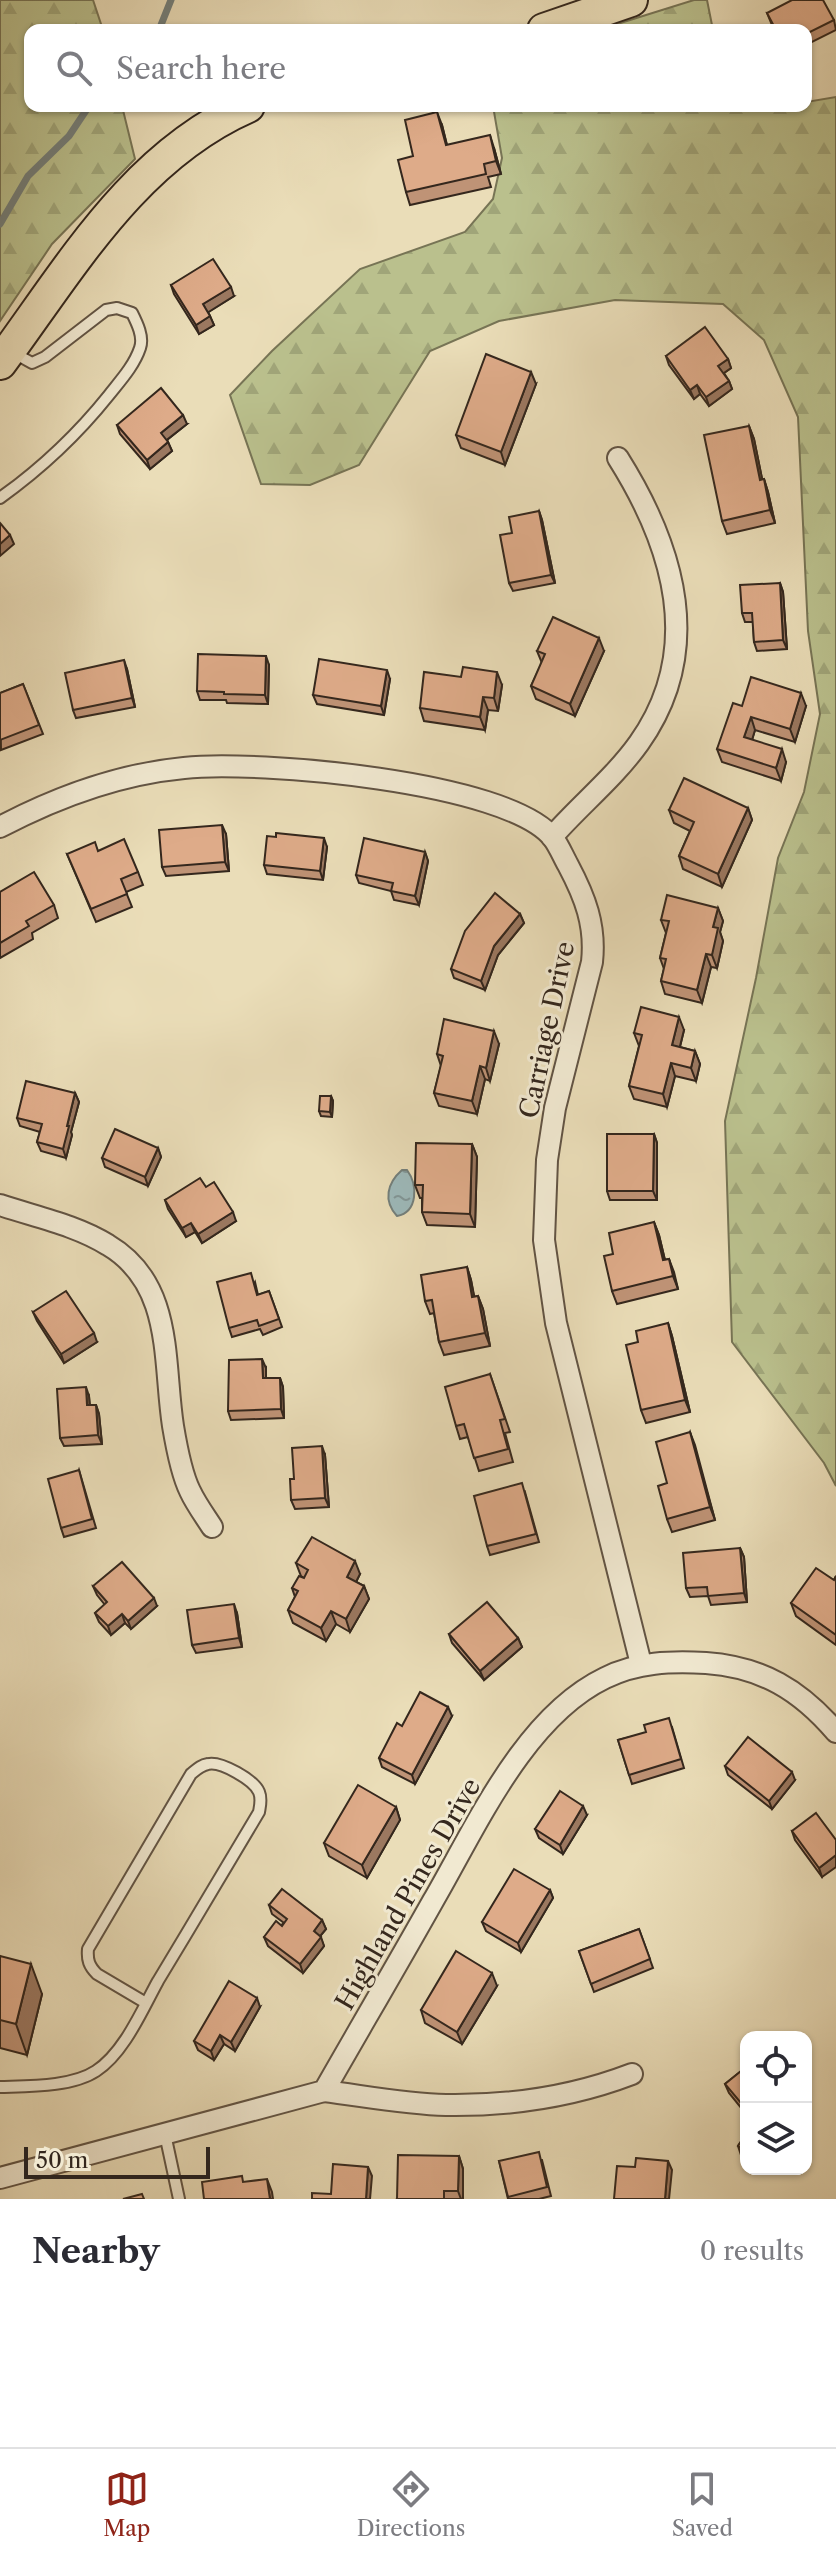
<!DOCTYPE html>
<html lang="en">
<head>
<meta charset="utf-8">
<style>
  :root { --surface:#fff; --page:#f2f2f3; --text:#2b2b33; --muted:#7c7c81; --line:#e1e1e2; --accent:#8f2418 }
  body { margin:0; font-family:"Libre Caslon Text",serif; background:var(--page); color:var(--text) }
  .controls { position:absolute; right:24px; bottom:24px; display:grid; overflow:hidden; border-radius:16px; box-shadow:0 2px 6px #0004 }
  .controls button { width:72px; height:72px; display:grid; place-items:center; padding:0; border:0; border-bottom:2px solid var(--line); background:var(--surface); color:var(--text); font:40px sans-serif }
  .scale { position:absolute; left:24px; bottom:20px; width:186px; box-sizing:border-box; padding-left:8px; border:4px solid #34271d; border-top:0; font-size:22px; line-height:28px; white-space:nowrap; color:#34271d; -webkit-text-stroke:6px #f1e9d1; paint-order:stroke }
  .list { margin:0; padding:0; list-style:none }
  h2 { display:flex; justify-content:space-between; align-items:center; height:104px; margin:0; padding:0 32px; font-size:34px }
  h2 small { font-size:26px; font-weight:400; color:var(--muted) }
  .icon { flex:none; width:44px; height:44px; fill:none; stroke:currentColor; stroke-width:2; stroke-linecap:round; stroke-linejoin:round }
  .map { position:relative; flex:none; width:836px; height:2199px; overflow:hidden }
  .search { position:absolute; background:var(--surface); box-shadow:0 2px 6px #0004; left:24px; right:24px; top:24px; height:88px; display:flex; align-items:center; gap:20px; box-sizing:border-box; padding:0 28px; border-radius:16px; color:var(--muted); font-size:30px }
  .sheet { height:248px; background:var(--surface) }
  nav { display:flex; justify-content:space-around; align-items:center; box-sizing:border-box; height:112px; border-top:2px solid var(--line); background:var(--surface); font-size:22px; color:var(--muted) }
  nav a { display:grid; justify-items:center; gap:4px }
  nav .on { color:var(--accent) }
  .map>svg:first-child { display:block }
</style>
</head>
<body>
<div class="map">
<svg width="836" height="2199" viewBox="0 0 836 2199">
  <defs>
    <pattern id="forest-firs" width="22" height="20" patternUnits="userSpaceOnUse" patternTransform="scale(2)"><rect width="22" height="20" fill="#bac08d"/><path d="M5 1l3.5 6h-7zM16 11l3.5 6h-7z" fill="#a0a579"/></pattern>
    <pattern id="water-ripples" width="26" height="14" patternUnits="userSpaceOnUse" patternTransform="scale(2)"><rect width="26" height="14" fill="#9db9ba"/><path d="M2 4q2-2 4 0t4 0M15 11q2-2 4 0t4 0" fill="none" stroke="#819697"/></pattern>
  </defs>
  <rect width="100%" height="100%" fill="#eaddb8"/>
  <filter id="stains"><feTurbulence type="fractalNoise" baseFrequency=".0025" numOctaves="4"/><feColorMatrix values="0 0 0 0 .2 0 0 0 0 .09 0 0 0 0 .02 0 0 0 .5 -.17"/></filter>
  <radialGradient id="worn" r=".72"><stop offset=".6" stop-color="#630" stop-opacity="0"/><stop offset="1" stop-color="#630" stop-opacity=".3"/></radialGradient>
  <g fill="url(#forest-firs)" stroke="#777455" stroke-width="2">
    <polygon points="0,0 93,0 103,30 30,30 30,106 122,106 135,159 52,244 0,321"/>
    <polygon points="694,0 707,0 713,30 598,30"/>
    <polygon points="836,97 836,1486 824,1463 732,1342 725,1121 756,978 778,858 804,792 820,714 808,631 798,417 764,340 723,304 615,300 499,321 430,351 359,465 310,485 261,484 230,395 272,351 360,269 465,232 493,199 502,158 493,106 764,106 768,109 806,106 806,102"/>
  </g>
  <path fill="url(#water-ripples)" stroke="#737f7b" stroke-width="2" d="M402 1170H407C418 1185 418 1212 397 1216 383 1201 387 1183 402 1170Z"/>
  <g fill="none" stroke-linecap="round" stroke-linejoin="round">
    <g stroke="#737f7b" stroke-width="7">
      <polyline points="159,30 171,0"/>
      <polyline points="0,224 28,176 69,136 89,106"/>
    </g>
    <defs>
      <g id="lane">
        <path d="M0 498C42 468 77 435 109 395 120 381 134 366 140 348 144 337 137 323 132 313L117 308 106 310 45 357 32 363 14 353"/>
        <path d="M0 2087C28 2086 72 2087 96 2071 124 2053 142 2010 158 1981 192 1925 225 1869 259 1812 260 1806 262 1799 259 1792 254 1780 221 1761 208 1764 201 1765 197 1769 191 1774L88 1949C87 1960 89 1966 97 1974L146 2003"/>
        <polyline points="165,2134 179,2199"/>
      </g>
      <g id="street">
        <path d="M0 827C57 797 120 774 184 768 256 760 508 781 553 838 559 846 563 856 568 865 585 897 596 925 592 962L555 1108 547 1160 544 1240 556 1323 641 1664"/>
        <path d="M552 837C580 805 614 778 639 743 705 650 674 547 618 458"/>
        <path d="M0 1205C36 1217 76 1225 108 1245 174 1284 163 1362 173 1426 176 1444 182 1475 190 1491 196 1504 205 1516 212 1527"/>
        <path d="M324 2091C364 2096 405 2104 446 2105 510 2106 572 2097 632 2074"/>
        <path d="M0 2178 324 2091C360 2028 397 1965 433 1901 476 1827 524 1717 605 1678 637 1662 671 1661 706 1663 762 1667 800 1690 836 1732"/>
      </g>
      <g id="primary">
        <polyline points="544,30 631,0"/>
        <path d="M0 363C71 267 134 156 248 106"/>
      </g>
    </defs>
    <use href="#lane" stroke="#625444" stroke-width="14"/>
    <use href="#street" stroke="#625444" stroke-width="24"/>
    <use href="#primary" stroke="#34271d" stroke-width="36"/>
    <use href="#lane" stroke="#f1e9d1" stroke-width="10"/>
    <use href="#street" stroke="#f1e9d1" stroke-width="20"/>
    <use href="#primary" stroke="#eaddb8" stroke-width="32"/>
  </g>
  <g fill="#bf9376" stroke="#34271d" stroke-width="2">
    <polygon points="767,13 834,20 836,30 806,45 806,30 774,30"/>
    <polygon points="442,125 447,145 494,148 501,174 488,177 491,187 410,205 406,192 413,156"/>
    <polygon points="171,285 234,296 208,312 214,325 199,334 174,294"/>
    <polygon points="666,356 728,359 731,368 724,373 729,381 732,389 709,406 700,394 694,399 669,365"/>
    <polygon points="536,384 505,465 461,448 456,435"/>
    <polygon points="187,424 167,440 172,451 150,469 120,434 117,425"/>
    <polygon points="749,426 754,439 762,479 764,479 768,492 775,523 727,534 722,521"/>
    <polygon points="539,511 542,520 555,583 513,591 509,583"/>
    <polygon points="780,583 783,592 787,649 757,651 754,642 753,622 745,622 742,613"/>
    <polygon points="537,651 604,651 575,716 536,699 531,686 542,663"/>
    <polygon points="269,665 268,704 227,703 226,700 200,700 197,691"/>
    <polygon points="127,669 135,707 76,718 73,710"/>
    <polygon points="390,679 384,715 317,704 313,695"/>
    <polygon points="23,684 43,734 1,750 0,693"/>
    <polygon points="502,685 498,711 488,710 485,730 424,721 420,708"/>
    <polygon points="742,706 806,706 795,742 755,730 752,740 786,762 781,781 722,762 717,749"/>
    <polygon points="748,808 752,820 722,887 683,869 679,856 690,831 674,823 669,810"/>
    <polygon points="226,834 229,871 166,876 162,867"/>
    <polygon points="327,847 323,880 267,874 264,865"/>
    <polygon points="425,852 428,861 419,905 394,900 391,891 359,883 356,875"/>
    <polygon points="67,854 138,872 143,885 126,892 132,907 96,922"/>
    <polygon points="0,892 54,905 58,918 32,933 33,939 0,958"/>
    <polygon points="718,908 723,921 720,932 723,941 717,968 711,967 702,1003 665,994 661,981 664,969 660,958 666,933 661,920"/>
    <polygon points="520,914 524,923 498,955 485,990 454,978 451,969"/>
    <polygon points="684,1030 680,1047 695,1051 700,1064 696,1081 675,1076 667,1107 634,1099 629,1086 639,1046 634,1033"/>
    <polygon points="499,1044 490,1081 485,1079 477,1114 439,1106 434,1093 441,1066 437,1054"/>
    <polygon points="75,1093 79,1102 71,1132 72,1135 66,1158 41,1151 37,1142 40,1132 20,1126 17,1118"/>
    <polygon points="331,1096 333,1101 332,1117 321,1116 319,1111"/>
    <polygon points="654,1134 657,1143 657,1200 610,1200 607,1191"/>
    <polygon points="472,1144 477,1157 475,1227 427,1225 422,1212 422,1198 420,1198 415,1185"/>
    <polygon points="158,1148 161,1157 148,1186 105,1167 102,1158"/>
    <polygon points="206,1187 236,1221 202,1243 195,1232 186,1237 168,1209 165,1200"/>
    <polygon points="654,1222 659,1235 665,1260 669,1259 678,1289 617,1304 612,1291 613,1254"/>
    <polygon points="467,1267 471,1280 474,1297 478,1296 483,1309 490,1346 444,1355 439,1342 434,1313 430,1314 425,1301"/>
    <polygon points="255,1282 258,1295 269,1291 282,1327 263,1335 260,1329 232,1337 229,1328"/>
    <polygon points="33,1312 97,1342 64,1363 37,1321"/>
    <polygon points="668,1323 672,1336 690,1412 646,1423 641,1410 638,1342"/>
    <polygon points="266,1368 266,1378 280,1378 283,1387 284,1418 231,1420 228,1411"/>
    <polygon points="490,1374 510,1432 505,1433 513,1462 479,1471 468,1437 460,1439 456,1426"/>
    <polygon points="89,1396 90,1405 96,1405 99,1414 102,1444 64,1446 60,1438"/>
    <polygon points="690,1432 715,1520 672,1532 667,1519 667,1483"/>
    <polygon points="325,1455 329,1507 295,1509 291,1500"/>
    <polygon points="79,1470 96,1528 64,1537 61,1528"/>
    <polygon points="525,1492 539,1542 490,1555 487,1546"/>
    <polygon points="740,1548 744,1557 747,1602 711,1605 708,1596 690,1597 686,1588"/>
    <polygon points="296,1563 360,1574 356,1582 364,1586 369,1599 350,1632 336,1624 326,1641 293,1623 288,1610 295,1597 292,1588 304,1578 301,1576"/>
    <polygon points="836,1576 836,1645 796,1616 791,1603 834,1580"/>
    <polygon points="93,1586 157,1606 131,1629 125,1623 111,1635 99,1622 95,1613 105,1605 97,1595"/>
    <polygon points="237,1613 242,1647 196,1653 192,1645"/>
    <polygon points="449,1634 518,1638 522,1647 484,1680 452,1643"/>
    <polygon points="452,1716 415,1784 382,1767 379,1758 402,1726"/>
    <polygon points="672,1727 684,1768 632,1784 618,1740"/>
    <polygon points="725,1766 795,1780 772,1809 728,1775"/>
    <polygon points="396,1807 400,1820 367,1878 329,1856 324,1843"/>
    <polygon points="587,1815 563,1854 539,1838 535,1829"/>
    <polygon points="792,1831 836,1840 822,1877 795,1840"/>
    <polygon points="550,1890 553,1898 521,1952 486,1931 482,1922"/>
    <polygon points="269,1905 322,1920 326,1929 320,1936 324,1946 303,1973 268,1946 264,1937 284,1923 272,1914"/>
    <polygon points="639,1929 653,1968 594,1992 579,1951"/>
    <polygon points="0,1956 42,1994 27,2055 0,2048"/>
    <polygon points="497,1986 462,2044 425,2023 421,2010"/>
    <polygon points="260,2007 235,2051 224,2044 214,2060 198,2050 194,2041"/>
    <polygon points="746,2067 746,2114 729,2093 725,2084"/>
    <polygon points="746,2134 746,2158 741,2155 738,2146"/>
    <polygon points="459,2156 463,2169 463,2199 397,2199"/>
    <polygon points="542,2160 551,2196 539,2199 508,2199 499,2161"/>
  </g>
  <g fill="#9b7860" stroke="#34271d" stroke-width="2">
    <polygon points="437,112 442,125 450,158 446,145"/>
    <polygon points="490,135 494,148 501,174 496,161"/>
    <polygon points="231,287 234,296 207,313 203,304"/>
    <polygon points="210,316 214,325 199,334 196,325"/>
    <polygon points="728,359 731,368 721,375 718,366"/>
    <polygon points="531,372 536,384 505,465 501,452"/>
    <polygon points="729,381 732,389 709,406 706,397"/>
    <polygon points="697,385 700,394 694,399 690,390"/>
    <polygon points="183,415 187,424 164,442 161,433"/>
    <polygon points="749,426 754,439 765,493 760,480"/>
    <polygon points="168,442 172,451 150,469 147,460"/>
    <polygon points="764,479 768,492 775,523 770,510"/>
    <polygon points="539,511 542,520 555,583 551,575"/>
    <polygon points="10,535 14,544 0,556 0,544"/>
    <polygon points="780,583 783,592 787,649 783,640"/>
    <polygon points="599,638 604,651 575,716 570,704"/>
    <polygon points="266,656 269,665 268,704 265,695"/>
    <polygon points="124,660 127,669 135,707 132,698"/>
    <polygon points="387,670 390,679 384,715 381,706"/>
    <polygon points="497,672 502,685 498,711 494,698"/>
    <polygon points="801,693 806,706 795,742 790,729"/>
    <polygon points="483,697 488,710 485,730 480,717"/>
    <polygon points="751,717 755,730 749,750 744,737"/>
    <polygon points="782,749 786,762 781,781 776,768"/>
    <polygon points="748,808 752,820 722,887 718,874"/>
    <polygon points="222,825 226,834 229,871 225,862"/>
    <polygon points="324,838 327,847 323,880 320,871"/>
    <polygon points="425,852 428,861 419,905 415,896"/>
    <polygon points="718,908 723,921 720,932 723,941 717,968 712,955 713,927"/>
    <polygon points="520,914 524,923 498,955 485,990 481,981 494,946"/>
    <polygon points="706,954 711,967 702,1003 697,990"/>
    <polygon points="679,1017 684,1030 677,1058 672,1045"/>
    <polygon points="494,1031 499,1044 490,1081 486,1068"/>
    <polygon points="695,1051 700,1064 696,1081 691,1068"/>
    <polygon points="671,1063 675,1076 667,1107 663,1094"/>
    <polygon points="480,1066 485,1079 477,1114 472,1101"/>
    <polygon points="75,1093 79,1102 71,1132 72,1135 66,1158 63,1149 67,1126"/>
    <polygon points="331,1096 333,1101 332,1117 330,1112"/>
    <polygon points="654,1134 657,1143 657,1200 653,1191"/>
    <polygon points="472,1144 477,1157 475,1227 470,1214"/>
    <polygon points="158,1148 161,1157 148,1186 145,1177"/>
    <polygon points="233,1212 236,1221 202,1243 198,1234"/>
    <polygon points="654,1222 659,1235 668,1273 663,1260"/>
    <polygon points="191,1223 195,1232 186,1237 182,1228"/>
    <polygon points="669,1259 674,1272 678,1289 673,1276"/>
    <polygon points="467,1267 471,1280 477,1310 472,1297"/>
    <polygon points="478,1296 483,1309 490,1346 485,1333"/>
    <polygon points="668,1323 672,1336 690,1412 685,1400"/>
    <polygon points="94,1333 97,1342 64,1363 61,1354"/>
    <polygon points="262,1359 266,1368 266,1387 263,1378"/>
    <polygon points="280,1378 283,1387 284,1418 281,1409"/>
    <polygon points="86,1387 89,1396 90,1414 87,1405"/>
    <polygon points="96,1405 99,1414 102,1444 98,1435"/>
    <polygon points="690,1432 695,1445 715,1520 710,1507"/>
    <polygon points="322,1446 325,1455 329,1507 325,1498"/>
    <polygon points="740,1548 744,1557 747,1602 744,1593"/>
    <polygon points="355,1561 360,1574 352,1590 347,1577"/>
    <polygon points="364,1586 369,1599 350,1632 346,1619"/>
    <polygon points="154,1598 157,1606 131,1629 128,1621"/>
    <polygon points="234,1604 237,1613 242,1647 239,1638"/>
    <polygon points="331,1611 336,1624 326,1641 321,1628"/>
    <polygon points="122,1614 125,1623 111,1635 108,1626"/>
    <polygon points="518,1638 522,1647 484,1680 480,1671"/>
    <polygon points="448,1707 452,1716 415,1784 412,1775"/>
    <polygon points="792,1772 795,1780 772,1809 769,1801"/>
    <polygon points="583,1806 587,1815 563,1854 560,1845"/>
    <polygon points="396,1807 400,1820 367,1878 362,1865"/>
    <polygon points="836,1855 836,1867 822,1877 819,1868"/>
    <polygon points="550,1890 553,1898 521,1952 518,1943"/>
    <polygon points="322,1920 326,1929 317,1940 314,1931"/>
    <polygon points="321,1937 324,1946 303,1973 300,1964"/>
    <polygon points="31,1964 42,1994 27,2055 16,2024"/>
    <polygon points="492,1973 497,1986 462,2044 457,2032"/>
    <polygon points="257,1998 260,2007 235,2051 231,2042"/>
    <polygon points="220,2035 224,2044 214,2060 211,2051"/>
    <polygon points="806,2112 810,2121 806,2126"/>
    <polygon points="459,2156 463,2169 463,2199 461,2199 458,2191"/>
    <polygon points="668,2161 672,2170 669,2199 665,2199"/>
    <polygon points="368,2167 372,2176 370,2199 366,2199"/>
    <polygon points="267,2179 272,2192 273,2199 270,2199"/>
  </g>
  <g fill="#deab89" stroke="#34271d" stroke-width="2">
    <polygon points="792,0 823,0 834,20 806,34 806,30 776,30 767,13"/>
    <polygon points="437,112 446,145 490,135 496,161 484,164 486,174 406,192 398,160 413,156 405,120"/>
    <polygon points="213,259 231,287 203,304 210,316 196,325 171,285"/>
    <polygon points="705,327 728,359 718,366 729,381 706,397 697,385 690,390 666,356"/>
    <polygon points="486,354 531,372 501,452 456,435"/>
    <polygon points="161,388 183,415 161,433 168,442 147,460 117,425"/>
    <polygon points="749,426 760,480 764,479 770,510 722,521 704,435"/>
    <polygon points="539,511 551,575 509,583 500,535 512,533 509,517"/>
    <polygon points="0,523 10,535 0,544"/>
    <polygon points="780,583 783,640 754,642 752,613 742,613 740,585"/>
    <polygon points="553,617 599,638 570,704 531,686 545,654 537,651"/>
    <polygon points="198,654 266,656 265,695 224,694 224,692 197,691"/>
    <polygon points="319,659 387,670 381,706 313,695"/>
    <polygon points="124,660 132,698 73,710 65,673"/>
    <polygon points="463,667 497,672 494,698 483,697 480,717 420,708 424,672 461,677"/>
    <polygon points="751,677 801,693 790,729 751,717 744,737 782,749 776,768 717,749 733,703 742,706"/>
    <polygon points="23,684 39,725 0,740 0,693"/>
    <polygon points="684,778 748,808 718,874 679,856 694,822 669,810"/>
    <polygon points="222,825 225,862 162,867 159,830"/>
    <polygon points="276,833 324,838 320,871 264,865 267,836 276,837"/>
    <polygon points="364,838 425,852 415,896 391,891 393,883 356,875"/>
    <polygon points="124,839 138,872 121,879 127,894 91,909 67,854 95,842 98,851"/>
    <polygon points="34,872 54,905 26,921 29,926 0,943 0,892"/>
    <polygon points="495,893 520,914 494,946 481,981 451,969 465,931"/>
    <polygon points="667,895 718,908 713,927 718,928 712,955 706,954 697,990 661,981 666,959 660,958 669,921 661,920"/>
    <polygon points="641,1007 679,1017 672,1045 695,1051 691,1068 671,1063 663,1094 629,1086 642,1035 634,1033"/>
    <polygon points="444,1019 494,1031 486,1068 480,1066 472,1101 434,1093 443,1056 437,1054"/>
    <polygon points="26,1081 75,1093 67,1126 69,1126 63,1149 37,1142 42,1124 17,1118"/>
    <polygon points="320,1096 331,1096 330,1112 319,1111"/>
    <polygon points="115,1129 158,1148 145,1177 102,1158"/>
    <polygon points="607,1134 654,1134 653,1191 607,1191"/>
    <polygon points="416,1143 472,1144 470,1214 422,1212 423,1185 415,1185"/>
    <polygon points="200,1178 206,1187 214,1182 233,1212 198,1234 191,1223 182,1228 165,1200"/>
    <polygon points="654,1222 663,1260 669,1259 673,1276 612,1291 604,1256 613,1254 609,1233"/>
    <polygon points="467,1267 472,1297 478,1296 485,1333 439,1342 432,1300 425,1301 421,1275"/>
    <polygon points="251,1273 257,1295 269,1291 279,1319 259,1326 257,1320 229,1328 217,1282"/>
    <polygon points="66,1291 94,1333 61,1354 33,1312"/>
    <polygon points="668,1323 685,1400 641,1410 626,1345 638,1342 636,1331"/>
    <polygon points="262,1359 263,1378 280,1378 281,1409 228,1411 229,1360"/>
    <polygon points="490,1374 505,1419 500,1420 508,1449 474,1458 464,1424 456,1426 445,1387"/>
    <polygon points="86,1387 87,1405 96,1405 98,1435 60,1438 57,1389"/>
    <polygon points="690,1432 710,1507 667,1519 658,1486 667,1483 656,1442"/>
    <polygon points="322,1446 325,1498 291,1500 290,1479 294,1479 292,1448"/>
    <polygon points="79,1470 92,1519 61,1528 48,1479"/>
    <polygon points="522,1483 536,1534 487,1546 474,1496"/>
    <polygon points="312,1537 355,1561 347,1577 364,1586 346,1619 331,1611 321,1628 288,1610 298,1591 292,1588 299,1576 304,1578 308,1570 296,1563"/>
    <polygon points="740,1548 744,1593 708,1596 707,1587 686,1588 683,1553"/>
    <polygon points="122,1562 154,1598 128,1621 122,1614 108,1626 95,1613 107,1602 93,1586"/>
    <polygon points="816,1568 834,1580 836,1576 836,1635 791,1603"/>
    <polygon points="487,1602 518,1638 480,1671 449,1634"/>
    <polygon points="234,1604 239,1638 192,1645 187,1610"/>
    <polygon points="420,1692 448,1707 412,1775 379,1758 397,1723 402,1726"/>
    <polygon points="669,1718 681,1759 629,1775 618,1740 646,1732 644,1725"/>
    <polygon points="748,1737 792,1772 769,1801 725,1766"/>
    <polygon points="358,1785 396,1807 362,1865 324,1843"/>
    <polygon points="560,1791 583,1806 560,1845 535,1829"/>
    <polygon points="816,1813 836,1840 836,1855 819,1868 792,1831"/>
    <polygon points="514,1869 550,1890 518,1943 482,1922"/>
    <polygon points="282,1889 322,1920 314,1931 321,1937 300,1964 264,1937 276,1921 282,1926 287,1919 269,1905"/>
    <polygon points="639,1929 650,1959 591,1984 579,1951"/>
    <polygon points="456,1951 492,1973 457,2032 421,2010"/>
    <polygon points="0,1956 31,1964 16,2024 0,2020"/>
    <polygon points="229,1981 257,1998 231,2042 220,2035 211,2051 194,2041"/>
    <polygon points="746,2067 746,2109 725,2084"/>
    <polygon points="746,2134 746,2151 738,2146"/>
    <polygon points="539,2152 547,2187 508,2197 499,2161"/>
    <polygon points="398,2155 459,2156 458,2191 444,2191 444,2199 397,2199"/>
    <polygon points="636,2158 668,2161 665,2199 614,2199 617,2166 635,2167"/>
    <polygon points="333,2164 368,2167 366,2199 312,2199 312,2193 331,2194"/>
    <polygon points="242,2176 243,2182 267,2179 270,2199 204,2199 202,2182"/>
    <polygon points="142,2194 144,2199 123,2199"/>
  </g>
  <g text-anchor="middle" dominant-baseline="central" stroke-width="6" stroke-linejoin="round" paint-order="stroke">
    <g font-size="26" fill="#34271d" stroke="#f1e9d1">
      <text transform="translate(547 1030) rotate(-78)">Carriage Drive</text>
      <text transform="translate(408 1894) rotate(-60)">Highland Pines Drive</text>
    </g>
  </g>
  <rect width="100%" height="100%" filter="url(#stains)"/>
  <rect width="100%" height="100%" fill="url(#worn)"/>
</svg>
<div class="controls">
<button><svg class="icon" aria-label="locate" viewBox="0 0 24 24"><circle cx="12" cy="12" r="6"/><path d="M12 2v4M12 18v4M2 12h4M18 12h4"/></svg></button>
<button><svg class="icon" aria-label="layers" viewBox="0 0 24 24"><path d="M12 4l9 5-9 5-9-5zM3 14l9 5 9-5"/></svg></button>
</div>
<div class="scale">50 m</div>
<div class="search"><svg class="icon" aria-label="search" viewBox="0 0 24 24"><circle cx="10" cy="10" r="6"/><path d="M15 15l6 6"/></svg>Search here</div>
</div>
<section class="sheet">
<h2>Nearby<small>0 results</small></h2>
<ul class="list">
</ul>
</section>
<nav>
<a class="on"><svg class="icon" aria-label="map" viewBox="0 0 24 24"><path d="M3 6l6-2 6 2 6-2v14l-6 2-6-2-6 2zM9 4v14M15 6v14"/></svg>Map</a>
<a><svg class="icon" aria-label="directions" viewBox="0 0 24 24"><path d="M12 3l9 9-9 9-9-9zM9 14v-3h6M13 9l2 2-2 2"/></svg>Directions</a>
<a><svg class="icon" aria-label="saved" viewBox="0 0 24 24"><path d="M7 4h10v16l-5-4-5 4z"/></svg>Saved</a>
</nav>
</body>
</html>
